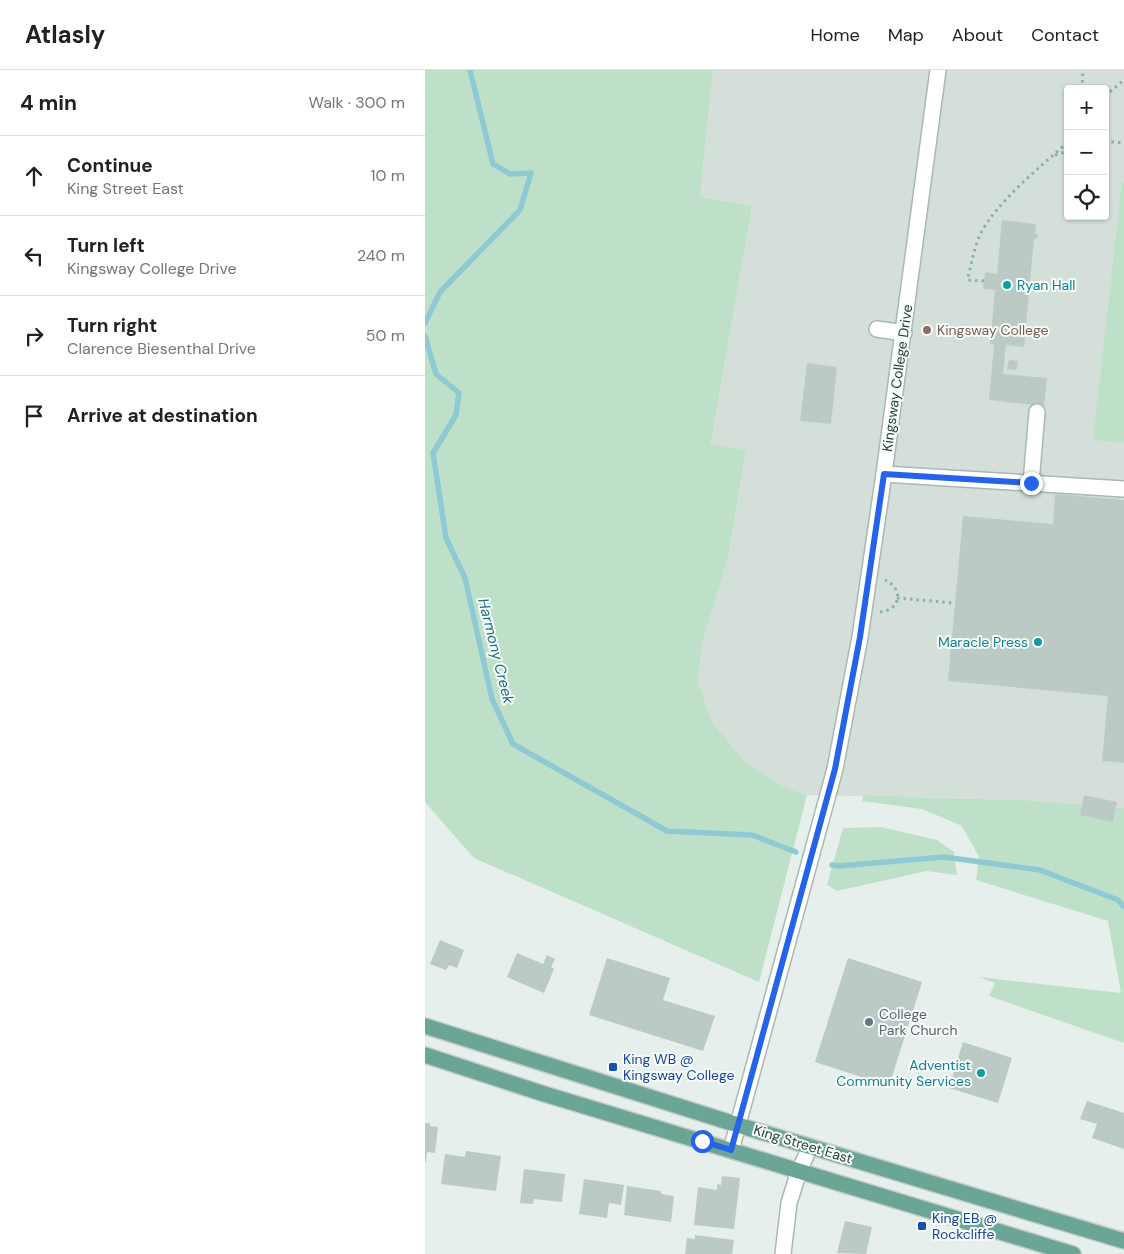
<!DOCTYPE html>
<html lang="en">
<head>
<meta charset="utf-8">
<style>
  :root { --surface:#fff; --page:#f6f6f6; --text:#202124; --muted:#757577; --line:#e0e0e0 }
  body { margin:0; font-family:"DM Sans",sans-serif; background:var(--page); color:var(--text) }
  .controls { position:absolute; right:15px; top:15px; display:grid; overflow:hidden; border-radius:5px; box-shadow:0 1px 4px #0004 }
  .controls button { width:45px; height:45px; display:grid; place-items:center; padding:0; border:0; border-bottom:1px solid var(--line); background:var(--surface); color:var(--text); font:25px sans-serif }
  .stop { position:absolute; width:15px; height:15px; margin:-11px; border:4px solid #2563eb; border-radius:50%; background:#fff }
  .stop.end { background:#2563eb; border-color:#fff; box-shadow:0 1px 5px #0008 }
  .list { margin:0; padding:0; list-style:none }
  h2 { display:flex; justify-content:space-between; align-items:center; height:65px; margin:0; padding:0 20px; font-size:21px }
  h2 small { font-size:16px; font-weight:400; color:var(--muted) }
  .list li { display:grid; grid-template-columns:32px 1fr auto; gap:15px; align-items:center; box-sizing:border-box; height:80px; padding:0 20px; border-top:1px solid var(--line) }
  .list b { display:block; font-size:19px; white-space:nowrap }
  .list p { margin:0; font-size:16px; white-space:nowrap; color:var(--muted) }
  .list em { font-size:16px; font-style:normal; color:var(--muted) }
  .icon { flex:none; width:28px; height:28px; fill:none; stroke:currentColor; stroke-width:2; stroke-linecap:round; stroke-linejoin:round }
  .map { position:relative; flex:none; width:699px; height:1184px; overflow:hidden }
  header { display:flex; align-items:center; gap:30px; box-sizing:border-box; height:70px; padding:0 25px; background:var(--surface); border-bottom:1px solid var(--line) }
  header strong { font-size:24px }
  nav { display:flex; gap:28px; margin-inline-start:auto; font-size:18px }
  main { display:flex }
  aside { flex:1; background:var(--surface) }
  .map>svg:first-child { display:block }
</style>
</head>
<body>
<header>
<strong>Atlasly</strong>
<nav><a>Home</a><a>Map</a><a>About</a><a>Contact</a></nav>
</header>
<main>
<aside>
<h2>4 min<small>Walk · 300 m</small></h2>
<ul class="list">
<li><svg class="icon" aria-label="ahead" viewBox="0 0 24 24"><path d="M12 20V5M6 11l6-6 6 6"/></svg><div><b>Continue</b><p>King Street East</p></div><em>10 m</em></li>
<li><svg class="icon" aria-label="left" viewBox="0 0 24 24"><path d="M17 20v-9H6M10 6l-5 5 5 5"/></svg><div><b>Turn left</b><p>Kingsway College Drive</p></div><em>240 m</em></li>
<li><svg class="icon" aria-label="right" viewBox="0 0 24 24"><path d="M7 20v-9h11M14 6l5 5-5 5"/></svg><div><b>Turn right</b><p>Clarence Biesenthal Drive</p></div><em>50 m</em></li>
<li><svg class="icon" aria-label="arrive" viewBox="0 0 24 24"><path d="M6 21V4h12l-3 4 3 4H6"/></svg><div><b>Arrive at destination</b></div></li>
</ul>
</aside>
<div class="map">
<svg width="699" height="1184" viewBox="0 0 699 1184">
  <rect width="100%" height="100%" fill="#e6efeb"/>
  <path fill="#d4dfda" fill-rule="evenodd" d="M288 0H699V738L599 730 382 725 359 717 319 691 287 652 273 612 277 574 303 488 321 381 286 375 327 136 275 128ZM643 19H680V146H643Z"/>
  <g fill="#bfe0c8">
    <polygon points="0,0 288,0 275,127 327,136 286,374 321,380 303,488 277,574 273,612 287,652 319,691 359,717 382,725 334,912 49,788 0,732"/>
    <polygon points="697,111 699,112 699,373 668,370"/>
    <polygon points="438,725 504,728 600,730 699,738 699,973 564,926 570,913 554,907 696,923 683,851 551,810 554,787 537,756 497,739 437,731"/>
    <polygon points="456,757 512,770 529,782 532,805 502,801 412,821 402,815 418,758"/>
  </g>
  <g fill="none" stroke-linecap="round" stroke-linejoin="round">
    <g stroke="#8ec9d4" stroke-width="5.5">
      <polyline points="0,253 15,222 95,140 106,103 85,104 68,94 45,0"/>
      <polyline points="0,266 11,304 34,323 31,345 8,383 21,468 40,508 67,629 88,674 242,761 327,765 371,782"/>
      <polyline points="407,795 414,796 519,787 615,800 693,830 699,837"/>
    </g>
  </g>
  <g fill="#bbcac4">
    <polygon points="577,150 611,154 610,164 613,164 612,169 609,169 599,277 581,275 578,304 622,308 619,336 564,330 569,274 565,274 570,220 558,219 560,202 572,204"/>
    <polygon points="584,290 593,291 591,300 582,299"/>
    <polygon points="382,293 412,297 406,354 375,351"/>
    <polygon points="630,424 699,430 699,693 677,691 683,626 523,611 538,446 628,454"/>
    <polygon points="659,725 692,732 688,752 655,745"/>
    <polygon points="15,870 39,880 32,898 24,895 21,900 5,894"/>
    <polygon points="92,883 118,894 122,885 130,889 126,897 129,899 119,923 82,907"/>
    <polygon points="182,888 245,908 238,930 290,946 278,981 164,945"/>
    <polygon points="423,888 497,912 464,1016 390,992"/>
    <polygon points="538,972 587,988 573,1033 524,1018"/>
    <polygon points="662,1031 699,1043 699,1079 667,1068 672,1054 655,1049"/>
    <polygon points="0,1053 5,1053 5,1056 13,1057 10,1083 2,1082 1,1092 0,1092"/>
    <polygon points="41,1081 76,1086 71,1121 16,1114 20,1084 40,1087"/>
    <polygon points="99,1099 140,1104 137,1132 109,1129 108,1134 95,1133"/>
    <polygon points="297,1106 315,1108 309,1159 269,1155 273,1117 292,1120 292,1114 296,1115"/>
    <polygon points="159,1109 199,1115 196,1135 184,1133 182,1148 154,1144"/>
    <polygon points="202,1116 236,1121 236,1124 249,1126 246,1152 199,1145"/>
    <polygon points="420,1151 447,1157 441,1184 412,1183"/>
    <polygon points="270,1165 309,1170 307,1184 260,1184 262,1168 270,1169"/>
  </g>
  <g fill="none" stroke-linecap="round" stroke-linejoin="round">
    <defs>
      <g id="minor">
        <polyline points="452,259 479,263"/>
        <polyline points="459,404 699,419"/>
        <polyline points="606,413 612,342"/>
        <polyline points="306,1080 410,699 435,567 459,404 513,0"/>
        <polyline points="358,1184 364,1133 374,1101 385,1077"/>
      </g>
      <g id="major">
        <polyline points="0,956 313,1055 699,1171"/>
        <polyline points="0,985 116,1023 648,1184"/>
      </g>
    </defs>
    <use href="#minor" stroke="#a8b8b2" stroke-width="18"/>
    <use href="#major" stroke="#c2cac8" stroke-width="18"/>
    <g stroke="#86b3a5" stroke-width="3" stroke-dasharray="2.5 4" stroke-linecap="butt">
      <polyline points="657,19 658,0"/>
      <polyline points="680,26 699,10"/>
      <polyline points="680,71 699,73"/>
      <polyline points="630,85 643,81"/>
      <path d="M559 211 543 210V208C546 194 549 180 554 167 569 134 615 97 643 72"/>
      <polyline points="472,528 530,533"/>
      <path d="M455 542C476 540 479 519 460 510"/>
    </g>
    <use href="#minor" stroke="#fff" stroke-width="15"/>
    <use href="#major" stroke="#6aa596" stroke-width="15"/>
  </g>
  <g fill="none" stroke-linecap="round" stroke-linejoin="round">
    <polyline stroke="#2563eb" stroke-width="6" points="277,1071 306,1080 313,1055 410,699 435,567 459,404 606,413"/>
  </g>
  <g fill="#0f9aa8" stroke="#f7fbf9" stroke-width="2">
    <circle cx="582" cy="215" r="5"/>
    <circle cx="613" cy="572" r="5"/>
    <circle cx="556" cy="1003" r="5"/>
  </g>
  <circle fill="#8d6e63" stroke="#f7fbf9" stroke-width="2" cx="502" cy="260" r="5"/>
  <circle fill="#6b7280" stroke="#f7fbf9" stroke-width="2" cx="444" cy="952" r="5"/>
  <g fill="#1a4fb4" stroke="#f7fbf9" stroke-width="2">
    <rect x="183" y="992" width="10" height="10" rx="2.5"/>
    <rect x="492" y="1151" width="10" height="10" rx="2.5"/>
  </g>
  <g text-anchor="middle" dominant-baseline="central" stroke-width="4" stroke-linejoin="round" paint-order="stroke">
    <g font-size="14" fill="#0d838f" stroke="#f7fbf9" text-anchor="end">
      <text x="592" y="215" text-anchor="start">Ryan Hall</text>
      <text x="603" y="572">Maracle Press</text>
      <text x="546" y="995">Adventist<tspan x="546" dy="16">Community Services</tspan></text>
    </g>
    <g font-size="14" fill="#785e54" stroke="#f7fbf9" text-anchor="start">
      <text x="512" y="260">Kingsway College</text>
    </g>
    <g font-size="14" fill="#24423a" stroke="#f7fbf9">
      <text transform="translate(472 308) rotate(-82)">Kingsway College Drive</text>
      <text transform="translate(378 1074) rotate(17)">King Street East</text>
    </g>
    <g font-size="14" fill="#5b616d" stroke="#f7fbf9" text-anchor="start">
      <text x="454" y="944">College<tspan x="454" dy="16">Park Church</tspan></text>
    </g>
    <g font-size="14" fill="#164399" stroke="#f7fbf9" text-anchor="start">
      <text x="198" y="989">King WB @<tspan x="198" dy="16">Kingsway College</tspan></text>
      <text x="507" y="1148">King EB @<tspan x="507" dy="16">Rockcliffe</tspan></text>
    </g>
    <g font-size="15" font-style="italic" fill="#1c6f80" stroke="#f7fbf9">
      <text transform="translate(71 581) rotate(76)">Harmony Creek</text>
    </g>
  </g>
</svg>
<div class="controls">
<button>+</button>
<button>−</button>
<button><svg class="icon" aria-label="locate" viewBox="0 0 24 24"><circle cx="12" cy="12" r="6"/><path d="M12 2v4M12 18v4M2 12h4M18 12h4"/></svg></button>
</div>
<div class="stop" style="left:277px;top:1071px"></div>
<div class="stop end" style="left:606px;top:413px"></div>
</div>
</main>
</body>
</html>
